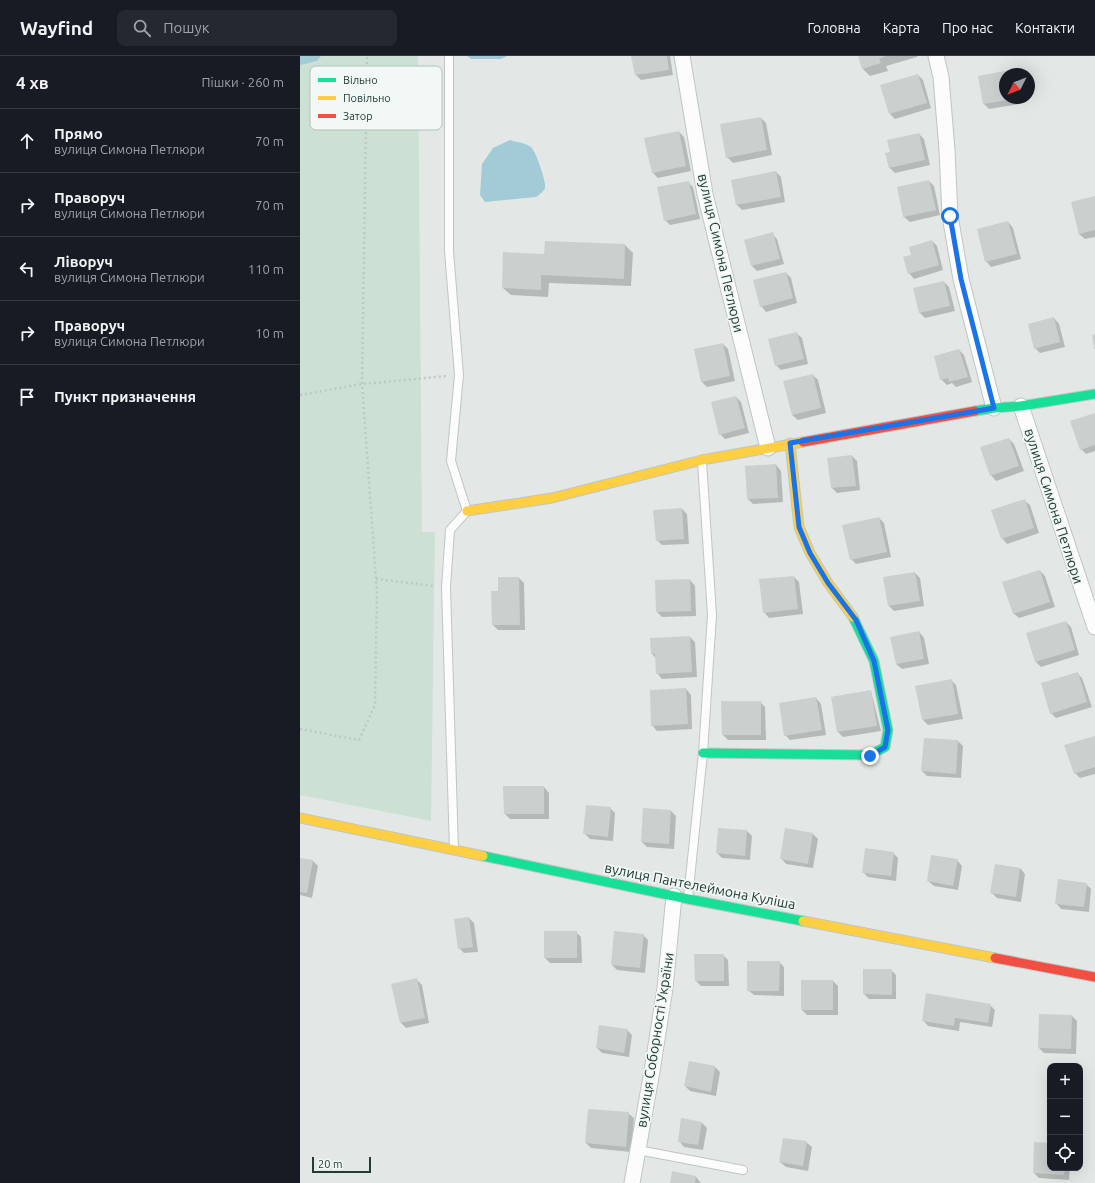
<!DOCTYPE html>
<html lang="uk">
<head>
<meta charset="utf-8">
<style>
  :root { --surface:#171b24; --page:#242831; --text:#f1f3f6; --muted:#9ea1a6; --line:#363941 }
  body { margin:0; font-family:Ubuntu,sans-serif; background:var(--page); color:var(--text) }
  .controls { position:absolute; right:12px; bottom:12px; display:grid; overflow:hidden; border-radius:8px; box-shadow:0 4px 16px #0002 }
  .controls button { width:36px; height:36px; display:grid; place-items:center; padding:0; border:0; border-bottom:1px solid var(--line); background:var(--surface); color:var(--text); font:20px sans-serif }
  .compass { position:absolute; left:699px; top:12px; width:36px; height:36px; border-radius:50%; background:var(--surface); box-shadow:0 4px 16px #0002; rotate:228deg }
  .scale { position:absolute; left:12px; bottom:10px; width:59px; box-sizing:border-box; padding-left:4px; border:2px solid #213b37; border-top:0; font-size:11px; line-height:14px; white-space:nowrap; color:#213b37; -webkit-text-stroke:3px #f1f8f5; paint-order:stroke }
  .stop { position:absolute; width:12px; height:12px; margin:-9px; border:3px solid #1a73e8; border-radius:50%; background:#fff }
  .stop.end { background:#1a73e8; border-color:#fff; box-shadow:0 1px 4px #0008 }
  .list { margin:0; padding:0; list-style:none }
  h2 { display:flex; justify-content:space-between; align-items:center; height:52px; margin:0; padding:0 16px; font-size:17px }
  h2 small { font-size:13px; font-weight:400; color:var(--muted) }
  .list li { display:grid; grid-template-columns:26px 1fr auto; gap:12px; align-items:center; box-sizing:border-box; height:64px; padding:0 16px; border-top:1px solid var(--line) }
  .list b { display:block; font-size:15px; white-space:nowrap }
  .list p { margin:0; font-size:13px; white-space:nowrap; color:var(--muted) }
  .list em { font-size:13px; font-style:normal; color:var(--muted) }
  .icon { flex:none; width:22px; height:22px; fill:none; stroke:currentColor; stroke-width:2; stroke-linecap:round; stroke-linejoin:round }
  .map { position:relative; flex:none; width:795px; height:1127px; overflow:hidden }
  header { display:flex; align-items:center; gap:24px; box-sizing:border-box; height:56px; padding:0 20px; background:var(--surface); border-bottom:1px solid var(--line) }
  header strong { font-size:19px }
  nav { display:flex; gap:22px; margin-inline-start:auto; font-size:14px }
  .search { width:280px; height:36px; background:var(--page); display:flex; align-items:center; gap:10px; box-sizing:border-box; padding:0 14px; border-radius:8px; color:var(--muted); font-size:15px }
  main { display:flex }
  aside { flex:1; background:var(--surface) }
  .map>svg:first-child { display:block }
</style>
</head>
<body>
<header>
<strong>Wayfind</strong>
<div class="search"><svg class="icon" aria-label="search" viewBox="0 0 24 24"><circle cx="10" cy="10" r="6"/><path d="M15 15l6 6"/></svg>Пошук</div>
<nav><a>Головна</a><a>Карта</a><a>Про нас</a><a>Контакти</a></nav>
</header>
<main>
<aside>
<h2>4 хв<small>Пішки · 260 m</small></h2>
<ul class="list">
<li><svg class="icon" aria-label="ahead" viewBox="0 0 24 24"><path d="M12 20V5M6 11l6-6 6 6"/></svg><div><b>Прямо</b><p>вулиця Симона Петлюри</p></div><em>70 m</em></li>
<li><svg class="icon" aria-label="right" viewBox="0 0 24 24"><path d="M7 20v-9h11M14 6l5 5-5 5"/></svg><div><b>Праворуч</b><p>вулиця Симона Петлюри</p></div><em>70 m</em></li>
<li><svg class="icon" aria-label="left" viewBox="0 0 24 24"><path d="M17 20v-9H6M10 6l-5 5 5 5"/></svg><div><b>Ліворуч</b><p>вулиця Симона Петлюри</p></div><em>110 m</em></li>
<li><svg class="icon" aria-label="right" viewBox="0 0 24 24"><path d="M7 20v-9h11M14 6l5 5-5 5"/></svg><div><b>Праворуч</b><p>вулиця Симона Петлюри</p></div><em>10 m</em></li>
<li><svg class="icon" aria-label="arrive" viewBox="0 0 24 24"><path d="M6 21V4h12l-3 4 3 4H6"/></svg><div><b>Пункт призначення</b></div></li>
</ul>
</aside>
<div class="map">
<svg width="795" height="1127" viewBox="0 0 795 1127">
  <rect width="100%" height="100%" fill="#e3e8e6"/>
  <polygon fill="#cce1d4" points="0,0 118,0 122,476 135,476 131,765 0,739"/>
  <g fill="#a3cbd7">
    <polygon points="0,0 21,0 17,5 0,9"/>
    <polygon points="167,0 207,0 201,3 171,3"/>
    <path d="M210 84C216 86 226 87 231 91 236 95 247 128 245 132 244 135 239 139 236 141L185 146 180 139 182 108 193 92Z"/>
  </g>
  <g fill="#0003">
    <polygon points="332,0 370,0 373,19 341,24 336,19"/>
    <polygon points="559,0 617,0 617,1 586,10 588,15 570,20 563,13"/>
    <polygon points="710,15 712,18 705,18 705,42 714,42 715,48 717,48 716,42 718,42 719,48 689,53 684,48 679,21"/>
    <polygon points="618,19 623,24 631,52 595,63 590,58"/>
    <polygon points="461,62 466,67 472,99 433,107 427,101"/>
    <polygon points="379,76 384,81 391,115 358,122 353,117"/>
    <polygon points="619,78 624,83 630,109 595,117 590,112 587,98 591,97"/>
    <polygon points="476,116 481,121 485,146 442,154 437,149 433,125"/>
    <polygon points="629,125 634,130 640,159 610,166 604,161 598,132"/>
    <polygon points="388,126 393,131 400,163 370,169 365,164"/>
    <polygon points="795,141 795,181 785,183 779,178 772,147"/>
    <polygon points="708,166 713,172 721,203 691,211 686,205"/>
    <polygon points="472,178 477,183 484,208 457,215 452,210 445,184"/>
    <polygon points="632,185 637,190 643,214 614,223 609,217 612,199"/>
    <polygon points="325,189 333,197 331,230 249,227 248,241 211,239 203,232 245,199"/>
    <polygon points="486,217 491,222 497,247 466,256 461,250"/>
    <polygon points="644,226 649,231 655,255 625,262 620,257 614,233"/>
    <polygon points="754,262 759,268 765,291 740,297 735,292"/>
    <polygon points="496,277 502,282 508,308 481,314 476,309"/>
    <polygon points="423,288 428,293 435,325 407,331 402,326 395,294"/>
    <polygon points="659,294 664,299 672,326 656,331 652,327 647,329 641,323"/>
    <polygon points="513,319 518,324 526,357 498,364 492,359"/>
    <polygon points="436,341 441,346 449,377 425,383 420,378"/>
    <polygon points="795,358 795,395 786,398 781,393"/>
    <polygon points="709,383 714,388 724,415 696,425 691,419"/>
    <polygon points="552,400 557,405 560,434 537,437 532,432 528,403"/>
    <polygon points="476,409 481,415 483,446 453,448 448,443"/>
    <polygon points="724,444 730,449 739,477 707,488 702,482"/>
    <polygon points="382,453 387,458 389,488 362,489 357,484"/>
    <polygon points="579,462 584,467 591,501 556,508 551,503"/>
    <polygon points="740,515 745,520 755,551 719,562 713,557"/>
    <polygon points="615,517 620,522 624,550 594,555 589,550"/>
    <polygon points="494,521 499,526 503,558 469,562 464,556 460,524"/>
    <polygon points="219,522 224,527 225,574 198,574 193,569 199,536"/>
    <polygon points="390,524 395,530 396,560 362,561 357,556"/>
    <polygon points="766,566 771,571 779,599 741,611 736,606"/>
    <polygon points="619,576 624,582 629,608 602,613 596,608"/>
    <polygon points="390,581 395,586 397,621 362,623 357,617 356,602 352,598"/>
    <polygon points="777,617 782,622 792,651 756,662 751,657"/>
    <polygon points="651,624 656,629 663,663 628,669 623,664 616,631"/>
    <polygon points="386,633 391,639 392,673 357,675 352,669"/>
    <polygon points="571,635 581,675 543,681 538,676 532,641"/>
    <polygon points="516,642 521,648 526,679 490,684 485,679"/>
    <polygon points="460,646 465,651 466,684 428,684 423,679"/>
    <polygon points="795,681 795,718 780,722 775,717"/>
    <polygon points="658,685 663,690 661,722 627,720 622,715"/>
    <polygon points="244,731 249,737 249,763 210,763 205,758"/>
    <polygon points="310,752 315,757 313,785 290,783 285,778"/>
    <polygon points="371,755 376,760 374,793 347,791 342,786"/>
    <polygon points="447,775 452,780 450,804 422,802 417,797"/>
    <polygon points="513,778 518,783 513,812 486,808 481,802"/>
    <polygon points="593,797 598,802 596,825 568,821 563,816"/>
    <polygon points="0,803 13,805 18,810 12,842 0,839"/>
    <polygon points="657,804 662,810 658,834 634,830 628,825"/>
    <polygon points="696,809 720,812 725,818 721,846 697,842 692,837"/>
    <polygon points="786,828 791,833 789,856 761,853 756,847"/>
    <polygon points="169,862 174,867 178,896 164,897 159,892"/>
    <polygon points="276,876 281,881 282,907 250,907 245,902"/>
    <polygon points="343,879 348,884 345,917 317,914 312,909"/>
    <polygon points="423,899 428,904 429,930 401,930 396,925"/>
    <polygon points="479,906 484,911 484,940 454,939 448,934"/>
    <polygon points="591,914 596,919 596,943 569,943 564,938"/>
    <polygon points="116,923 122,929 129,967 106,972 100,966"/>
    <polygon points="533,925 538,930 538,959 507,959 502,954"/>
    <polygon points="690,949 695,954 692,971 660,966 659,975 628,970 623,964"/>
    <polygon points="772,960 777,965 776,998 744,997 739,992"/>
    <polygon points="327,974 332,979 329,1001 302,997 297,992"/>
    <polygon points="414,1010 420,1016 416,1040 390,1035 385,1030"/>
    <polygon points="328,1057 334,1062 331,1096 291,1092 286,1087"/>
    <polygon points="382,1064 402,1067 407,1072 403,1094 384,1091 379,1085"/>
    <polygon points="506,1086 512,1091 508,1115 486,1111 480,1106"/>
    <polygon points="750,1088 750,1112 770,1112 769,1124 739,1122 734,1117"/>
    <polygon points="396,1121 401,1127 371,1127"/>
  </g>
  <g fill="#cad0ce">
    <polygon points="331,0 367,0 369,14 335,19"/>
    <polygon points="558,0 586,0 579,3 581,7 562,13"/>
    <polygon points="710,14 711,18 705,18 705,42 715,43 683,48 678,20"/>
    <polygon points="618,18 627,47 589,58 580,29"/>
    <polygon points="461,61 467,94 426,102 420,68"/>
    <polygon points="379,75 386,110 352,117 344,82"/>
    <polygon points="619,77 625,104 589,112 585,97 590,96 587,84"/>
    <polygon points="476,115 481,141 436,149 431,124"/>
    <polygon points="629,124 636,154 603,161 597,131"/>
    <polygon points="389,125 396,158 364,165 357,131"/>
    <polygon points="795,140 795,174 779,178 771,146"/>
    <polygon points="708,165 717,198 685,206 677,173"/>
    <polygon points="473,176 480,203 451,210 444,184"/>
    <polygon points="632,184 639,209 608,218 603,201 611,199 609,191"/>
    <polygon points="245,185 325,188 324,223 241,219 241,234 202,232 203,196 244,198"/>
    <polygon points="486,216 493,242 460,251 453,224"/>
    <polygon points="644,225 650,250 619,257 613,232"/>
    <polygon points="754,261 760,286 734,293 728,268"/>
    <polygon points="497,276 504,303 475,310 468,283"/>
    <polygon points="795,278 795,293 794,293 792,279"/>
    <polygon points="423,287 430,320 401,326 394,293"/>
    <polygon points="659,293 668,321 649,326 648,322 640,324 634,300"/>
    <polygon points="513,318 521,352 492,359 483,325"/>
    <polygon points="436,340 445,372 419,379 411,346"/>
    <polygon points="795,357 795,389 780,394 770,365"/>
    <polygon points="709,382 719,410 690,420 680,391"/>
    <polygon points="552,399 556,430 531,432 527,402"/>
    <polygon points="476,408 478,442 447,443 445,410"/>
    <polygon points="725,443 734,472 701,483 691,454"/>
    <polygon points="382,452 384,483 356,485 353,454"/>
    <polygon points="579,461 587,496 550,504 542,469"/>
    <polygon points="740,514 750,546 713,558 702,526"/>
    <polygon points="615,516 620,545 588,550 583,521"/>
    <polygon points="494,520 498,553 463,557 459,523"/>
    <polygon points="198,521 219,521 220,569 192,569 191,535 198,535"/>
    <polygon points="390,523 391,555 356,556 355,524"/>
    <polygon points="766,565 775,594 735,606 726,577"/>
    <polygon points="619,575 624,603 596,608 590,581"/>
    <polygon points="390,580 392,616 356,618 355,598 351,598 350,582"/>
    <polygon points="778,616 787,646 750,658 741,627"/>
    <polygon points="652,623 658,658 622,664 615,630"/>
    <polygon points="386,632 388,668 351,670 350,634"/>
    <polygon points="571,634 577,670 537,676 531,641"/>
    <polygon points="516,641 522,674 484,680 479,647"/>
    <polygon points="421,645 461,645 461,679 422,679"/>
    <polygon points="795,680 795,711 774,718 764,689"/>
    <polygon points="624,682 658,684 656,718 621,715"/>
    <polygon points="203,730 244,730 244,758 204,758"/>
    <polygon points="286,749 311,751 308,781 283,778"/>
    <polygon points="343,752 371,754 369,788 341,786"/>
    <polygon points="418,772 447,774 445,800 416,797"/>
    <polygon points="485,772 513,777 508,808 480,803"/>
    <polygon points="565,792 594,796 591,820 562,817"/>
    <polygon points="631,799 658,803 653,830 627,825"/>
    <polygon points="0,802 13,804 7,837 0,836"/>
    <polygon points="695,808 720,812 716,841 690,837"/>
    <polygon points="758,823 787,827 784,851 755,848"/>
    <polygon points="169,861 173,891 158,893 154,863"/>
    <rect x="244" y="875" width="33" height="27"/>
    <polygon points="314,875 344,878 340,912 311,909"/>
    <polygon points="394,898 424,898 424,925 395,925"/>
    <polygon points="447,905 480,905 479,935 447,935"/>
    <polygon points="563,913 592,913 592,939 563,938"/>
    <polygon points="117,922 125,962 100,967 91,928"/>
    <rect x="501" y="924" width="32" height="30"/>
    <polygon points="626,937 691,948 688,967 655,962 654,970 622,965"/>
    <polygon points="739,958 772,959 771,993 738,992"/>
    <polygon points="299,969 328,973 324,997 296,992"/>
    <polygon points="389,1005 415,1010 411,1036 384,1030"/>
    <polygon points="288,1053 329,1056 326,1091 285,1087"/>
    <polygon points="381,1062 402,1066 398,1089 378,1086"/>
    <polygon points="483,1082 507,1085 503,1110 479,1106"/>
    <polygon points="734,1086 750,1087 750,1112 765,1112 764,1119 733,1117"/>
    <polygon points="372,1115 396,1120 395,1127 370,1127"/>
  </g>
  <g fill="none" stroke-linecap="round" stroke-linejoin="round">
    <defs>
      <g id="lane">
        <polyline points="149,0 149,195 159,319 151,405 167,455 150,474 146,531 154,794"/>
        <polyline points="388,842 403,697 412,559 402,405"/>
        <polyline points="338,1094 443,1114"/>
      </g>
      <g id="street">
        <polyline points="382,0 405,138 468,392"/>
        <polyline points="636,0 641,21 647,94 650,160 661,223 694,352"/>
        <polyline points="721,350 795,571"/>
        <polyline points="332,1127 352,1015 365,932 374,840"/>
      </g>
      <g id="fast">
        <polyline points="675,355 694,352 721,350 795,338"/>
        <polyline points="403,697 570,699 585,691 588,674 574,605 553,561"/>
        <polyline points="183,800 388,843 503,865"/>
      </g>
      <g id="slow">
        <polyline points="490,387 499,471 510,497 528,527 553,561"/>
        <polyline points="167,455 252,442 402,404 503,386"/>
        <polyline points="0,762 183,800"/>
        <polyline points="503,865 695,902"/>
      </g>
      <g id="jam">
        <polyline points="503,386 675,355"/>
        <polyline points="695,902 795,921"/>
      </g>
    </defs>
    <use href="#lane" stroke="#c0c5c3" stroke-width="10"/>
    <use href="#street" stroke="#c0c5c3" stroke-width="17"/>
    <use href="#fast" stroke="#bfc6c4" stroke-width="11"/>
    <use href="#slow" stroke="#bfc6c4" stroke-width="11"/>
    <use href="#jam" stroke="#bfc6c4" stroke-width="11"/>
    <g stroke="#c0c8c7" stroke-width="2.5" stroke-dasharray="2 3" stroke-linecap="butt">
      <polyline points="0,339 62,328 147,320"/>
      <polyline points="76,523 133,530"/>
      <polyline points="0,673 59,684 75,649 77,537 62,328 67,0"/>
    </g>
    <use href="#lane" stroke="#fbfcfb" stroke-width="8"/>
    <use href="#street" stroke="#fbfcfb" stroke-width="15"/>
    <use href="#fast" stroke="#16e098" stroke-width="9"/>
    <use href="#slow" stroke="#ffcf43" stroke-width="9"/>
    <use href="#jam" stroke="#f24e42" stroke-width="9"/>
  </g>
  <g fill="none" stroke-linecap="round" stroke-linejoin="round">
    <polyline stroke="#1a73e8" stroke-width="5" points="570,700 585,691 588,674 574,605 556,564 528,527 510,497 499,471 490,387 694,352 661,223 650,160"/>
  </g>
  <g text-anchor="middle" dominant-baseline="central" stroke-width="3.5" stroke-linejoin="round" paint-order="stroke">
    <g font-size="14" fill="#213b37" stroke="#f1f8f5">
      <text transform="translate(421 197) rotate(77)">вулиця Симона Петлюри</text>
      <text transform="translate(754 450) rotate(72)">вулиця Симона Петлюри</text>
      <text transform="translate(400 830) rotate(11)">вулиця Пантелеймона Куліша</text>
      <text transform="translate(355 984) rotate(-81)">вулиця Соборності України</text>
    </g>
  </g>
  <rect x="10" y="10" width="132" height="64" rx="6" fill="#f1f8f5" stroke="#b3bfbc" stroke-width="1"/>
  <rect x="18" y="22" width="18" height="4" fill="#16e098"/>
  <rect x="18" y="40" width="18" height="4" fill="#ffcf43"/>
  <rect x="18" y="58" width="18" height="4" fill="#f24e42"/>
  <g font-size="11" fill="#213b37">
    <text x="43" y="28">Вільно</text>
    <text x="43" y="46">Повільно</text>
    <text x="43" y="64">Затор</text>
  </g>
</svg>
<div class="controls">
<button>+</button>
<button>−</button>
<button><svg class="icon" aria-label="locate" viewBox="0 0 24 24"><circle cx="12" cy="12" r="6"/><path d="M12 2v4M12 18v4M2 12h4M18 12h4"/></svg></button>
</div>
<svg class="compass" viewBox="-18 -18 36 36"><path d="M0-13l5 13h-10z" fill="#e53935"/><path d="M0 13l5-13h-10z" fill="#9ea1a6"/></svg>
<div class="scale">20 m</div>
<div class="stop" style="left:650px;top:160px"></div>
<div class="stop end" style="left:570px;top:700px"></div>
</div>
</main>
</body>
</html>
